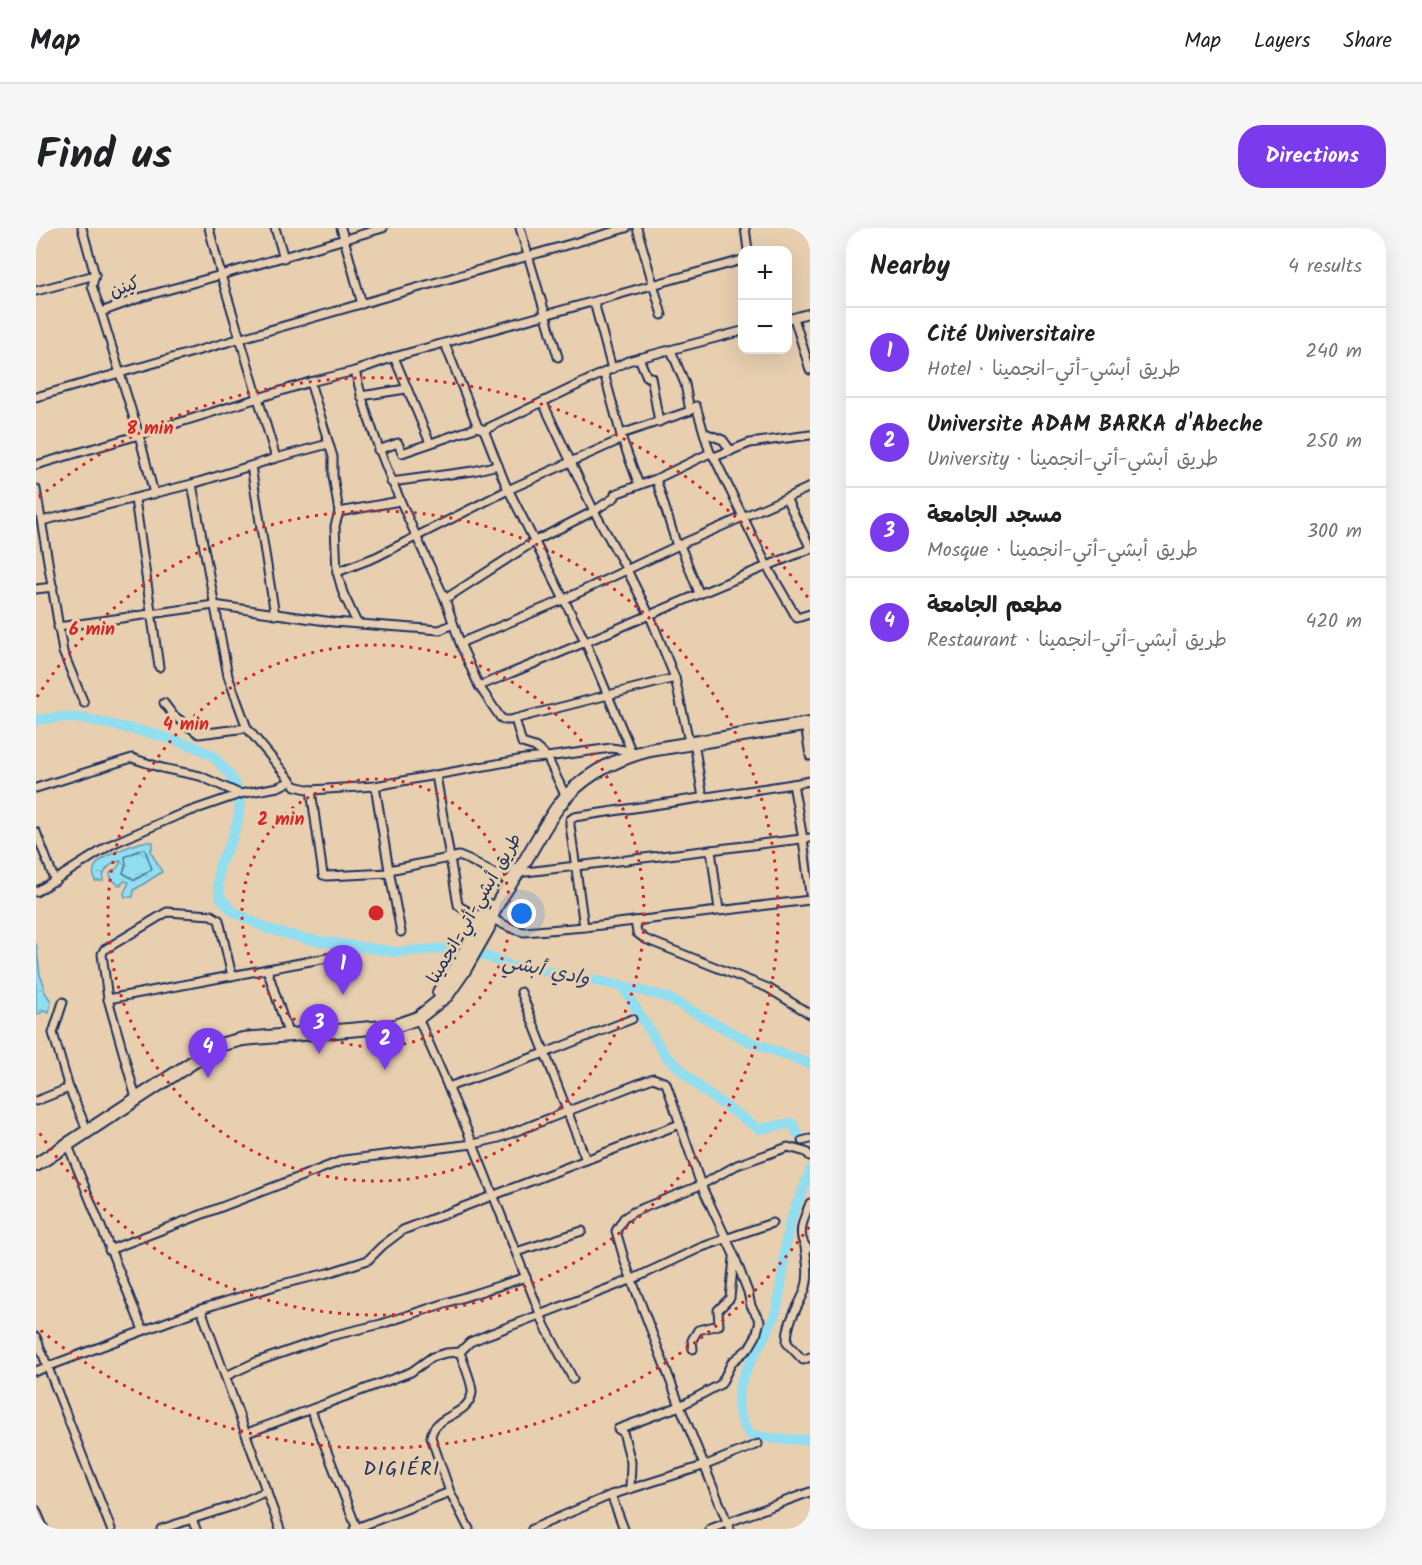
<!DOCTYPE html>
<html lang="en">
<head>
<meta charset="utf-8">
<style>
  :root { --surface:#fff; --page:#f6f6f6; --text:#202124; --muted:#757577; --line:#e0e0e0; --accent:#7c3aed }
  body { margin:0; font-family:Kalam,"Playpen Sans Arabic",sans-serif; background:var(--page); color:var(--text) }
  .controls { position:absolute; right:18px; top:18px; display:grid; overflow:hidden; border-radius:12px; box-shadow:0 6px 24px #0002 }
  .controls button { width:54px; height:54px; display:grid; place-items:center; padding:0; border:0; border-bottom:2px solid var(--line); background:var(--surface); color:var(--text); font:30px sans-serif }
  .you { position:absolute; left:486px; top:686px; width:21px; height:21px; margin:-15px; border:4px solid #fff; border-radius:50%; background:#1a73e8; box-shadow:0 0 0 9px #1a73e833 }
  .badge { display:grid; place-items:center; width:39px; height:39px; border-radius:50%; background:var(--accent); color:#fff; font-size:20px; font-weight:700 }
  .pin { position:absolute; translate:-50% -50px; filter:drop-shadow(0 2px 3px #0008) }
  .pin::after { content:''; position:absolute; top:32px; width:21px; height:18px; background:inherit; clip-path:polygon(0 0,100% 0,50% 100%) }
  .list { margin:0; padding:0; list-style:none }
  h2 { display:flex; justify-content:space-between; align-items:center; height:78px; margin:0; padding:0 24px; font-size:26px }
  h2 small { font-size:20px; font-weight:400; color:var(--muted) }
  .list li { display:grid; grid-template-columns:39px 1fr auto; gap:18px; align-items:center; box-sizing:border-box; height:90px; padding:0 24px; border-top:2px solid var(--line) }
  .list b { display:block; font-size:22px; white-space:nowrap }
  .list p { margin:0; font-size:20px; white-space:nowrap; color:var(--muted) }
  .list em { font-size:20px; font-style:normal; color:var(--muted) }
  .map { position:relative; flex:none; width:774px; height:1301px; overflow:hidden; border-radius:24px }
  header { display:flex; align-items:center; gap:36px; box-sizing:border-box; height:84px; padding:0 30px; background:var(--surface); border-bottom:2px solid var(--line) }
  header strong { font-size:28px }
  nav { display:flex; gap:33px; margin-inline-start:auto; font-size:21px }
  .intro { display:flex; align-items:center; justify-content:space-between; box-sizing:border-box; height:144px; padding:0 36px }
  h1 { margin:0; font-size:42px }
  .button { padding:15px 27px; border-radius:24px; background:var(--accent); color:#fff; font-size:21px; font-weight:700 }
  main { display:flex; gap:36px; padding:0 36px }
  aside { flex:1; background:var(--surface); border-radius:24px; box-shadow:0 6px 24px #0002 }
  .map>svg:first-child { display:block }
</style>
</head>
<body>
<header>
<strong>Map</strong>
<nav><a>Map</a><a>Layers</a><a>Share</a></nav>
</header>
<div class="intro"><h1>Find us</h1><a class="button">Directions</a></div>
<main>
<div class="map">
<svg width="774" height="1301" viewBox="0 0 774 1301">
  <defs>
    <pattern id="water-ripples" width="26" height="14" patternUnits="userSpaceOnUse" patternTransform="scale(1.5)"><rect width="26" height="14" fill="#91def1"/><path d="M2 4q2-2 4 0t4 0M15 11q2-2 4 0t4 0" fill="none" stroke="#7cbfd1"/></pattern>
  </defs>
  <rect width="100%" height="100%" fill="#e7cfb0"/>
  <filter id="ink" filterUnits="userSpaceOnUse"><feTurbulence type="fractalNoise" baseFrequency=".0167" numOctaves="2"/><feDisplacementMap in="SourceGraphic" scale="12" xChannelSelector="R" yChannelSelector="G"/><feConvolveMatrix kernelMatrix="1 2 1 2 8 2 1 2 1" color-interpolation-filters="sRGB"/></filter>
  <g filter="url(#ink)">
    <g fill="url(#water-ripples)" stroke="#6298b6" stroke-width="1.5">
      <path d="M107 614H117L115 624 126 644 98 662 97 669H89L88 665 93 654 88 653 85 657H82L75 650 74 645 82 639 85 633C75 634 66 643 67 653H59C58 649 56 643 59 639 64 628 96 617 107 614Z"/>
      <polygon points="0,715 4,747 8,757 8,763 15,773 13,785 8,783 0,787"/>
    </g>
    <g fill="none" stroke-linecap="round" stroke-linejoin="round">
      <polygon stroke="#4a7599" stroke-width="1.5" points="106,621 109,622 116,641 99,652 87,645 90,636 89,629"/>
      <g stroke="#91def1" stroke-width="10">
        <polyline points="0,492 25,489 50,491 118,506 157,518 177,528 194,547 204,566 203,587 196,611 183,638 182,655 184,669 196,683 232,701 270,711 360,724 427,719 477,739 510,743 586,758 630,769 710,812 774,836"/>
        <polyline points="586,758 629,827 669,864 723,901 756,895 764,910"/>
        <path d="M774 942C769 963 756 981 752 1002 747 1028 747 1055 741 1080 733 1110 702 1142 702 1173 702 1186 707 1197 714 1207L743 1211 774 1212"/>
      </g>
      <defs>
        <g id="street">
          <polyline points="46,0 59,47 56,58 65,84 106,69 185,47 173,0"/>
          <polyline points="239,0 248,30"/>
          <polyline points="305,0 326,76"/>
          <polyline points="484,0 522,129"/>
          <polyline points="601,0 626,87"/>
          <polyline points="709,0 712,22"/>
          <polyline points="0,63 59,47"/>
          <polyline points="558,74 576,141"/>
          <polyline points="65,84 103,207 274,154 319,143"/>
          <polyline points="758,90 774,142"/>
          <polyline points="752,91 774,85"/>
          <polyline points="409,116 442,199 448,202 469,255 550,415 594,520"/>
          <polyline points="635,122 649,156 654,183"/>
          <polyline points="358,129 394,215"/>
          <polyline points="603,130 611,149 615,149 623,194"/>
          <polyline points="568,145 586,211 603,257"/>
          <polyline points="274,154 297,229 297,248 303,284 299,298 301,344 307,365 321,395"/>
          <polyline points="325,168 370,161"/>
          <polyline points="0,169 590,0"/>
          <polyline points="507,175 558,283 591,342 614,388 639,450"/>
          <polyline points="448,202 592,133 706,103"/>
          <polyline points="669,205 687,212 695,223"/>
          <polyline points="585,206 654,183 660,178 674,225"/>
          <path d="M774 207 714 215 678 229 674 225 620 251 579 266V269L558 283 499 313 409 371 424 415 443 458C554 414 663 364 774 321"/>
          <polyline points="292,216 240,230 185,47 347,0"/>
          <polyline points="342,222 362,215 366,225 442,199"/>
          <polyline points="678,229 731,338 758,385 761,390 774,386"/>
          <polyline points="0,237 103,207 118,266"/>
          <polyline points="215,238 239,387"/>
          <polyline points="620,251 641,318"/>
          <polyline points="355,254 437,243 462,237"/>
          <polyline points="156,256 192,448 211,500 259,558 275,562 339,558 488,531 511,529 530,569"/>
          <polyline points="774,259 750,270 774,319"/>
          <polyline points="0,261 27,424 48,475"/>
          <polyline points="99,271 123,439"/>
          <polyline points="303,284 364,273"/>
          <polyline points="6,293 156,256 240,230"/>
          <polyline points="644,317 663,365"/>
          <polyline points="301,344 340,329 474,261 586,211"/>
          <polyline points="0,361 17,359"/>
          <path d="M409 371C375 296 338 223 319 143L358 129 706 32"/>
          <polyline points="22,399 178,377 297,394 404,402 417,396"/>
          <polyline points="424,415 527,372 641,318 750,270"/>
          <polyline points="443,458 464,489 468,492 474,492 639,450 652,509"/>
          <polyline points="128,475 137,487 163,506 211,500"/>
          <polyline points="479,491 486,515 499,519 511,529 575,520 589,522"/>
          <polyline points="769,496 774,528"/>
          <polyline points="658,514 667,570"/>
          <path d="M400 547 422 677C431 686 444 686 455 690 466 695 475 702 488 704L548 699"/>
          <polyline points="774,553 757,556 767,611 774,666"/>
          <polyline points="757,556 538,589 534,592 534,597 548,699 774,672"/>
          <polyline points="339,558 353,642 423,628 433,632 474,654"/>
          <polyline points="0,560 96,530 126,540 164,548 204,566"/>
          <polyline points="275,562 287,647 291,648 354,645"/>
          <polyline points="0,604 19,653"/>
          <polyline points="675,622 683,682"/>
          <polyline points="477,640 490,644 774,610"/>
          <polyline points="353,642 365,704"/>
          <polyline points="0,664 76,616 140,588 204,566 242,559 255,553"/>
          <polyline points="599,693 601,705 609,711 732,760 774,786"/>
          <polyline points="231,741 253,808"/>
          <polyline points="485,764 509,825 596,791"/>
          <polyline points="72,771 66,726 68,722 131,684 175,687 183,692 196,748"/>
          <polyline points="27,774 17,805 33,860 49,897"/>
          <polyline points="382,790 437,916 509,1098 537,1151"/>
          <polyline points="412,859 509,825 550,932"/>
          <polyline points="100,870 72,771 296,729"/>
          <polyline points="0,873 33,860"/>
          <polyline points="766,913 774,911"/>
          <polyline points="31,915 107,1102"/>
          <path d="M769 1019C771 1033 774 1048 769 1062 761 1083 751 1091 751 1115L767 1132 774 1129"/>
          <path d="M772 1021C759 1008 768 990 774 975"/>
          <polyline points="73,1022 308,932 437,916 463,910 617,850 630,855 644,896"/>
          <polyline points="480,1024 546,1003"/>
          <polyline points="165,1081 242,1057 292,1045 332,1032 346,1018 367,1002 644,896 665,957 698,1027 712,1064 715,1078 724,1093 720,1108 713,1120 696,1134 685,1156 644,1178 582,1201 587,1204 595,1234 594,1261"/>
          <polyline points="0,1109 75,1301"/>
          <polyline points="657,1121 656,1112 662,1102 683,1097 682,1082 694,1070 698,1030"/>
          <path d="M424 1124C427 1134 437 1156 436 1165 432 1189 398 1186 395 1209L414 1264 433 1301"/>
          <polyline points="0,1143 165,1081 244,1301"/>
          <polyline points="190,1148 220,1134 295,1108 345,1096 490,1049"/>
          <polyline points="275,1182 321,1301"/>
          <polyline points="211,1205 375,1144 396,1129 410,1125 424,1124 434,1114 451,1107 597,1051 666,1019 736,995"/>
          <polyline points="575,1267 670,1237 722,1216"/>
          <polyline points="0,1282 8,1301"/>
          <polyline points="156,1292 160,1301"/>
          <polyline points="125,1301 197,1278 231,1263"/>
          <polyline points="318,1301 414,1264"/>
          <polyline points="496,1301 575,1267 588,1301"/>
          <polyline points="674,1301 774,1264"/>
          <polyline points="694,1301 644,1178 589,1034 580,1003 588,990 597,984 665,957 701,937 752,919 770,924 774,928"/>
        </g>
        <g id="highway">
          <polyline points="403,764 420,740 453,678"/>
          <path d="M0 937 183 817 207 811 359 798 382 790 411 767 427 744 452 700C457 679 471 660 483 643 496 622 507 600 521 580 543 549 579 531 614 522L774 496"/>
        </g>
      </defs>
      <use href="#street" stroke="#1b2f5e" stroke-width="11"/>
      <use href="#highway" stroke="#1b2f5e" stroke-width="16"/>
      <use href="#street" stroke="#e7cfb0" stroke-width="7"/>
      <use href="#highway" stroke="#e7cfb0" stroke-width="12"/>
    </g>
  </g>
  <g fill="none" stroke="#d62828" stroke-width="3" stroke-dasharray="3 6">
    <circle cx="340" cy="685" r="134"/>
    <circle cx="340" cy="685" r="268"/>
    <path d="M1 469A402 402 0 1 1 1 901"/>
    <path d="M773 999A535 535 0 0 1 3 1101M3 269A535 535 0 0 1 773 371"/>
  </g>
  <g text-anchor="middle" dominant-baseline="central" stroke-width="6" stroke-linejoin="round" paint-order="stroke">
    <g font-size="18" fill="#1b2f5e" stroke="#e7cfb0">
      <text transform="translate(89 60) rotate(-19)">كينن</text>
      <text transform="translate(439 681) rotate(-60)">طريق أبشي-أتي-انجمينا</text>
    </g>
    <g font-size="20" font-style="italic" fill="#27406d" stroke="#e7cfb0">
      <text transform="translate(510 743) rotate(12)">وادي أبشي</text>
    </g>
    <g font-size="20" letter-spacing="1.5" fill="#1b2f5e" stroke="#e7cfb0">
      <text x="366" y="1242">DIGIÉRI</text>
    </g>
  </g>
  <circle cx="340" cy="685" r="9" fill="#d62828" stroke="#e7cfb0" stroke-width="3"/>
  <g font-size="18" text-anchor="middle" font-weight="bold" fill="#d62828" stroke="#e7cfb0" stroke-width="6" stroke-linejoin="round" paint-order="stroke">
    <text x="114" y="206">8 min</text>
    <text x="56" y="407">6 min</text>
    <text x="150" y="502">4 min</text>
    <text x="245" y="597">2 min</text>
  </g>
</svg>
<div class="controls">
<button>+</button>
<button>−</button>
</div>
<div class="you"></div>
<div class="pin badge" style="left:307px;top:767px">1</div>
<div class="pin badge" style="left:349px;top:842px">2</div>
<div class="pin badge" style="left:283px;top:826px">3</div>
<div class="pin badge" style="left:172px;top:850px">4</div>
</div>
<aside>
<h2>Nearby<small>4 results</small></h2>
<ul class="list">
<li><span class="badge">1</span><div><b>Cité Universitaire</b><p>Hotel · طريق أبشي-أتي-انجمينا</p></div><em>240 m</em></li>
<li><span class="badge">2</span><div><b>Universite ADAM BARKA d'Abeche</b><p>University · طريق أبشي-أتي-انجمينا</p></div><em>250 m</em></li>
<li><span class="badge">3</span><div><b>مسجد الجامعة</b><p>Mosque · طريق أبشي-أتي-انجمينا</p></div><em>300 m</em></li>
<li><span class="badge">4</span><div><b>مطعم الجامعة</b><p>Restaurant · طريق أبشي-أتي-انجمينا</p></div><em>420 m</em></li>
</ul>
</aside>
</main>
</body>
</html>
